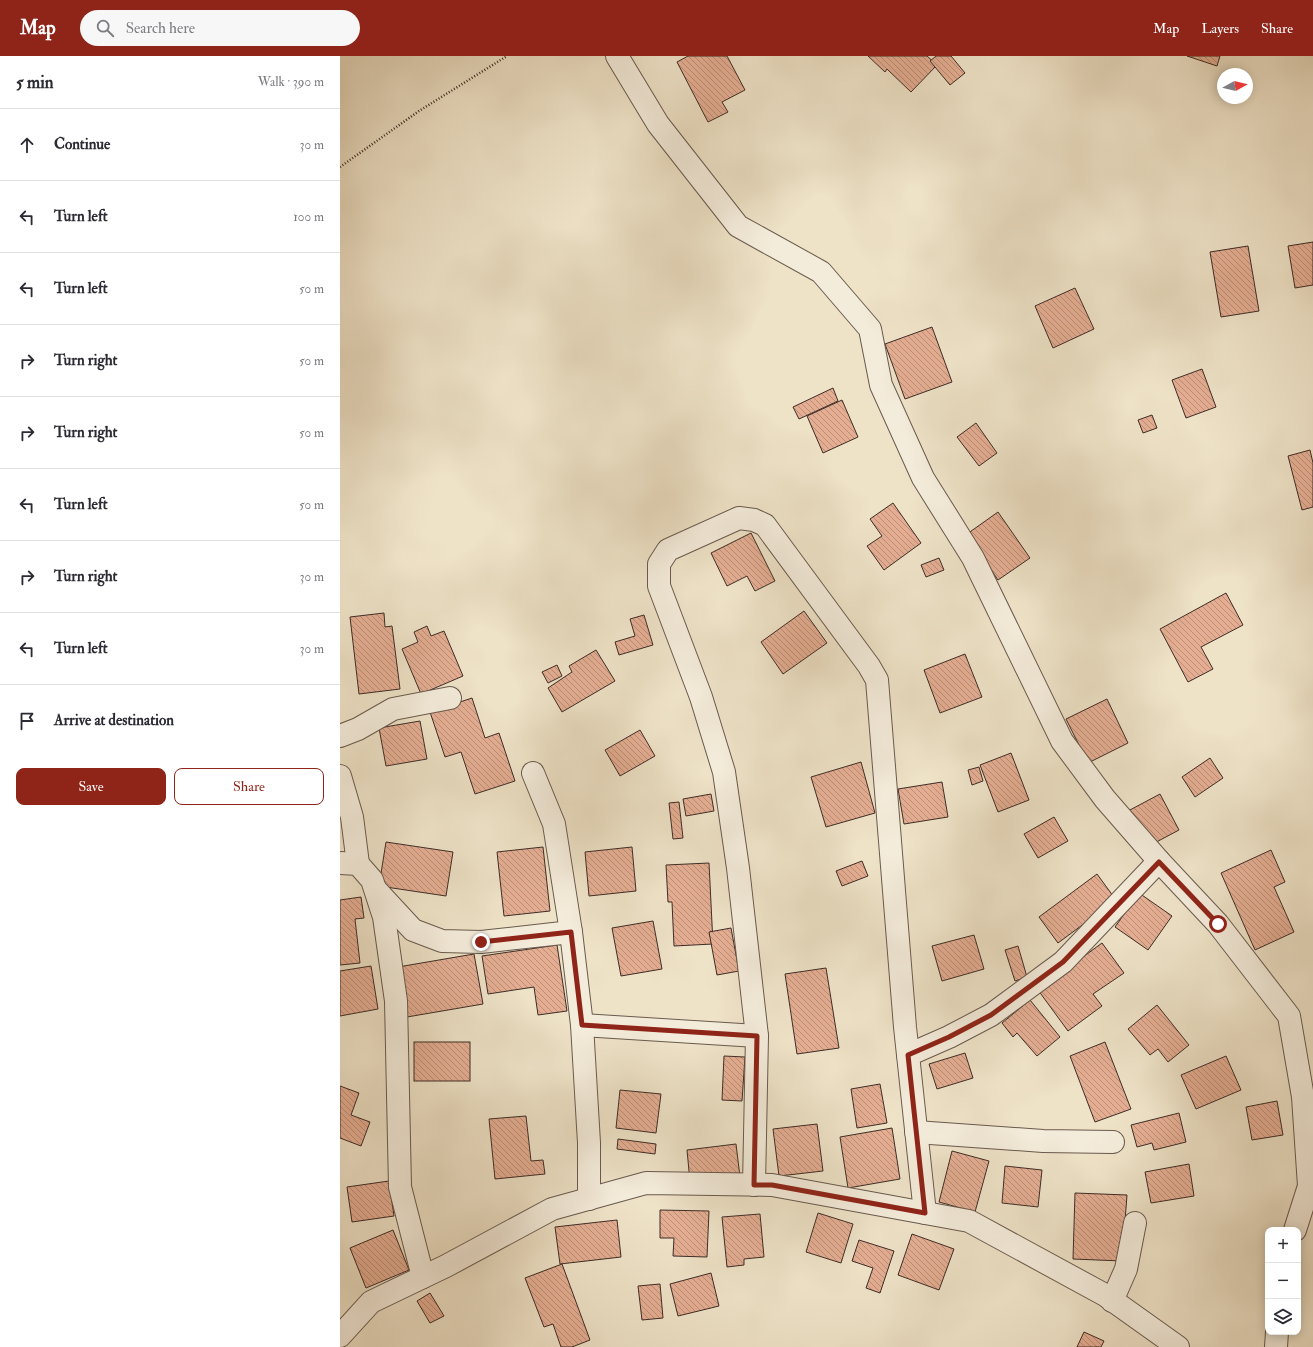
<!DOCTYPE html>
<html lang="en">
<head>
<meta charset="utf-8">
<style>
  :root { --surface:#fff; --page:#f7f7f7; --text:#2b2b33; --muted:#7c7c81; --line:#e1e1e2; --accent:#8f2418 }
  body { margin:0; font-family:"IM FELL Double Pica",serif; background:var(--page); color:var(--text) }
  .controls { position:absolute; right:12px; bottom:12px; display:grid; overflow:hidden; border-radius:8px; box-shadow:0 2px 10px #0003 }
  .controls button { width:36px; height:36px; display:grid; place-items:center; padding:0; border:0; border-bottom:1px solid var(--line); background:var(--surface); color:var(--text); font:20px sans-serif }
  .compass { position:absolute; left:877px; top:12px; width:36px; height:36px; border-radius:50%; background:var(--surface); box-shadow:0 2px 10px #0003; rotate:82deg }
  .stop { position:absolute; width:12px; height:12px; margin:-9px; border:3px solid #8f2418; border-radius:50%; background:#fff }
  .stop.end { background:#8f2418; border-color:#fff; box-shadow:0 1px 4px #0008 }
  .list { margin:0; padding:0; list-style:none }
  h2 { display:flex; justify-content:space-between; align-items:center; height:52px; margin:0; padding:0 16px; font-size:17px }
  h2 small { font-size:13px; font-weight:400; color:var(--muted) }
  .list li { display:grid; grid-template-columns:26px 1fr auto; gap:12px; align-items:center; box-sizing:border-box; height:72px; padding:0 16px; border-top:1px solid var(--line) }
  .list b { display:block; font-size:15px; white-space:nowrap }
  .list em { font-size:13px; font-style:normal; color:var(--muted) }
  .actions { display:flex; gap:8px; padding:12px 16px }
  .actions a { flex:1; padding:9px 0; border:1px solid var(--accent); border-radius:8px; text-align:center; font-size:14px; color:var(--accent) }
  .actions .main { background:var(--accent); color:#fff }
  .icon { flex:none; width:22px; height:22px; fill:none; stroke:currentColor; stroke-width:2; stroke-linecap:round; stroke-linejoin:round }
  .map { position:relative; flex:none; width:973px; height:1291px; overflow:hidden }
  header { display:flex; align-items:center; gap:24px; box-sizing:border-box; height:56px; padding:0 20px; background:var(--accent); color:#fff }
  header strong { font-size:19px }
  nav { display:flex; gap:22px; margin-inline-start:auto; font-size:14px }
  .search { width:280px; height:36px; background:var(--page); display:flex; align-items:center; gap:10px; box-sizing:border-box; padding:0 14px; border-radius:22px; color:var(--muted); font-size:15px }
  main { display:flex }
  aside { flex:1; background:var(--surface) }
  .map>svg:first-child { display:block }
</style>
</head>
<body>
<header>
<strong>Map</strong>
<div class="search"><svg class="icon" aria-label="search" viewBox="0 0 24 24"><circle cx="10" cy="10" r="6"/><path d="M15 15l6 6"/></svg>Search here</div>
<nav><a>Map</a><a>Layers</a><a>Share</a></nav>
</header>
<main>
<aside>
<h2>5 min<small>Walk · 390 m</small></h2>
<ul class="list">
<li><svg class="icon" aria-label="ahead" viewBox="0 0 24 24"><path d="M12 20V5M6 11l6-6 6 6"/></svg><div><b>Continue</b></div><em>30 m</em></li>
<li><svg class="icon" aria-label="left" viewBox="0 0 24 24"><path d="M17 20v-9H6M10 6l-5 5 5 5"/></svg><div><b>Turn left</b></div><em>100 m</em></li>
<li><svg class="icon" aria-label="left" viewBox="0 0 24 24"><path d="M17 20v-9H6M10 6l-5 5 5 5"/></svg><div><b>Turn left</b></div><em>50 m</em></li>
<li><svg class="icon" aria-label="right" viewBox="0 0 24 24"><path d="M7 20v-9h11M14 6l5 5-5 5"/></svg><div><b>Turn right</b></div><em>50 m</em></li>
<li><svg class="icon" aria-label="right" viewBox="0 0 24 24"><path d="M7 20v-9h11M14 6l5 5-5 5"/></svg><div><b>Turn right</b></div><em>50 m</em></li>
<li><svg class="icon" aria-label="left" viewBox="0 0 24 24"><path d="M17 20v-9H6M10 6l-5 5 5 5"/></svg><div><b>Turn left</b></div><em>50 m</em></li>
<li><svg class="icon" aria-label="right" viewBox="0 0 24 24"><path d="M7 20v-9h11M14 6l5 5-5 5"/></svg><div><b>Turn right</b></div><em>30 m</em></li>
<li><svg class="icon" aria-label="left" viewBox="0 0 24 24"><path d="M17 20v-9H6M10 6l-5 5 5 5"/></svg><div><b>Turn left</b></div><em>30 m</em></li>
<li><svg class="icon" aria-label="arrive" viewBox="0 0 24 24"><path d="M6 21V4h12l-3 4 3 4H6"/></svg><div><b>Arrive at destination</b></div></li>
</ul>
<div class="actions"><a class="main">Save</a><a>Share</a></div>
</aside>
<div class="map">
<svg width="973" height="1291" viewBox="0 0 973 1291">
  <defs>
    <pattern id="building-back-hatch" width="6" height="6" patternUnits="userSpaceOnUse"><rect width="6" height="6" fill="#e5ae93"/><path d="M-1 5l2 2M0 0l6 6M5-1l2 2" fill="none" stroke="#bb8e78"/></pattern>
  </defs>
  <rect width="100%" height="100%" fill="#eee2c7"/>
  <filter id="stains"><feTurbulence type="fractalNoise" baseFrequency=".005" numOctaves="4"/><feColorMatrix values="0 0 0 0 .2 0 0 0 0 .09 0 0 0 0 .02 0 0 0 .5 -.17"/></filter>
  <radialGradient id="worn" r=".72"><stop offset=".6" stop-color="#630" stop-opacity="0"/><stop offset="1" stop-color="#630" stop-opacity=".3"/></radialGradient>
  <g fill="url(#building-back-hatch)" stroke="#3d2c26">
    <polygon points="348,0 387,0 405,34 382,46 388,56 368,66 337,6"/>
    <polygon points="528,0 587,0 597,9 571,36 547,13 545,16"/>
    <polygon points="596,0 611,0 625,17 610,29 590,5"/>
    <polygon points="847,0 880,0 877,10"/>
    <polygon points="973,186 973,229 955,232 948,190"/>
    <polygon points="908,190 919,255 881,261 870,196"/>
    <polygon points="735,232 754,273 713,292 695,250"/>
    <polygon points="592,271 612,326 565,343 545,288"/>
    <polygon points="862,313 876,351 846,362 832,324"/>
    <polygon points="493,332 498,345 459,363 453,351"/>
    <polygon points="502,344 518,381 483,397 467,360"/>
    <polygon points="812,359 817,372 803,377 798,364"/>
    <polygon points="636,367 657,397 639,410 617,381"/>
    <polygon points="970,394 973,407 973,451 962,454 948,400"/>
    <polygon points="553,447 581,487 544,514 527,490 542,480 530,463"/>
    <polygon points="658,456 690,502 658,524 627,478"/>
    <polygon points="411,477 435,525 415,535 407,520 387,530 371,497"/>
    <polygon points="599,502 604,514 586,521 581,509"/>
    <polygon points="886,537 903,569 861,591 873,613 848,626 820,573"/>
    <polygon points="464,555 487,587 443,618 421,586"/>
    <polygon points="44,557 45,571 52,570 60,633 19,638 10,561"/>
    <polygon points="304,559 313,589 279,599 275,586 295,580 290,563"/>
    <polygon points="87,570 91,580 104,575 123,620 81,638 62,593 78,586 74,576"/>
    <polygon points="256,594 275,625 222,656 208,632 232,616 229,610"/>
    <polygon points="625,598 642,641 600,657 584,614"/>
    <polygon points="217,609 222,620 208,627 202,616"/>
    <polygon points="132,642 145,682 159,677 175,725 135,738 121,696 105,701 90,656"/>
    <polygon points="767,643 788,687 748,707 726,663"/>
    <polygon points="80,665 87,703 46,710 39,672"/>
    <polygon points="300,674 315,700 280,720 265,694"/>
    <polygon points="671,697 689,744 658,756 640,709"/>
    <polygon points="870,702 883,722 855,741 842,721"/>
    <polygon points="521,706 535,757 486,771 471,721"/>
    <polygon points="639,711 643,725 632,729 628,714"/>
    <polygon points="602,726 608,761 564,768 558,733"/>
    <polygon points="371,738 374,755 346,760 343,743"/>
    <polygon points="820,738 839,774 807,791 788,755"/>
    <polygon points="339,746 343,782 333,783 329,747"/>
    <polygon points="714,761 728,785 698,802 684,778"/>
    <polygon points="46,786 113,796 106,840 39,830"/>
    <polygon points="203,791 210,855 164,860 157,796"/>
    <polygon points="292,791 296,835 249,840 245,796"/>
    <polygon points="931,794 945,826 934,831 954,876 915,894 881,817"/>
    <polygon points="522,805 528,820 502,830 496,815"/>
    <polygon points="369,807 373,888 334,890 332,846 328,846 326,809"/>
    <polygon points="757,818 776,844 718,887 699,861"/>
    <polygon points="799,837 832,860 808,894 775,871"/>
    <polygon points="21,841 24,862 15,863 20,907 0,909 0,844"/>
    <polygon points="313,865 322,913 281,920 272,872"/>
    <polygon points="391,872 399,915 377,919 369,876"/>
    <polygon points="634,879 644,913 602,925 592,890"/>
    <polygon points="762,887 784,917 753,938 762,950 728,975 698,934"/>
    <polygon points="217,889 227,955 198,959 194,931 148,938 142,900"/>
    <polygon points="678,890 687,921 675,925 665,894"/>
    <polygon points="134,898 143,948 67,961 58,911"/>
    <polygon points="31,910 38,953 0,960 0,915"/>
    <polygon points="486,912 499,992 457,998 445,918"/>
    <polygon points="690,944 720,981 697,1000 677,977 673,981 662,967"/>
    <polygon points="817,949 849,989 828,1006 818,993 810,999 788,973"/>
    <rect x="74" y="986" width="56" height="39"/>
    <polygon points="765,986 791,1053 755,1066 730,1000"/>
    <polygon points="625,997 633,1022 597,1033 589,1008"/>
    <polygon points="384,1000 405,1001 402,1045 382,1044"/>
    <polygon points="886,1000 901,1034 856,1053 841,1019"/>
    <polygon points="540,1028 547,1067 517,1072 511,1033"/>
    <polygon points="0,1030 19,1037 11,1059 30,1066 21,1090 0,1082"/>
    <polygon points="280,1034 321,1038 316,1077 276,1072"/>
    <polygon points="937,1045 943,1079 912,1084 906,1051"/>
    <polygon points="839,1057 846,1086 814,1094 812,1087 797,1091 791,1069"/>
    <polygon points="186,1060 191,1105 203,1104 205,1118 155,1123 149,1063"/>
    <polygon points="477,1068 483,1115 439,1120 433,1073"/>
    <polygon points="552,1072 560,1123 508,1132 500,1081"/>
    <polygon points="278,1083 316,1088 315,1098 277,1093"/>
    <polygon points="396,1088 400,1121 350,1126 347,1094"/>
    <polygon points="612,1095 649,1105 635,1156 599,1146"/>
    <polygon points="849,1108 854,1140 811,1147 805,1116"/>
    <polygon points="665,1110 702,1114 698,1151 662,1147"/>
    <polygon points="49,1125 54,1160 12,1166 7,1131"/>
    <polygon points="735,1137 787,1139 782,1205 733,1203"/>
    <polygon points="320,1154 369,1155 367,1201 333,1200 334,1182 320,1182"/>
    <polygon points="478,1157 513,1168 501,1207 466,1196"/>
    <polygon points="420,1158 424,1201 404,1203 404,1209 387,1211 382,1161"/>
    <polygon points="277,1164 281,1201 220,1208 215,1171"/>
    <polygon points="53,1174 69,1214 26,1232 10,1192"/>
    <polygon points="572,1178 614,1193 599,1234 558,1219"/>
    <polygon points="519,1184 554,1195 540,1237 526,1232 533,1212 512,1205"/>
    <polygon points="222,1208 250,1284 232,1291 221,1291 213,1268 204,1271 185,1222"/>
    <polygon points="371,1217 379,1250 338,1260 330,1228"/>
    <polygon points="320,1228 323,1262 302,1264 298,1230"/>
    <polygon points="90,1237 104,1260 90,1267 77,1245"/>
    <polygon points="744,1276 764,1285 761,1291 737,1291"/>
  </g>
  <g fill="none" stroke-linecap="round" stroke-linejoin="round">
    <defs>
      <g id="minor">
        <polyline points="277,0 318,68 398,170 481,216 530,273 541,329 583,422 633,502 722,685 765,743 819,805 878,868 949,960 963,1041 969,1130 955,1174"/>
        <polyline points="0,680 18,673 53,653 110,642"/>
        <polyline points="193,717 214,768 231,876"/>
        <polyline points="0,720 12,761 18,808"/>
        <polyline points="0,807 18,808 32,824 44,861 56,945 60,1131 83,1221"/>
        <polyline points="36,834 73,874 102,885 141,886 231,876 242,969 249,1087 249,1143"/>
        <polyline points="242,969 417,980"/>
        <polyline points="568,999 609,981 651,959 723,906 819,805"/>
        <polyline points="576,1076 703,1085 773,1086"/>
        <polyline points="414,1129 417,980 398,812 384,716 361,641 319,530 319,508 328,494 399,462 414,464 425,469 529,610 537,624 565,971 585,1157"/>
        <polyline points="772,1245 786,1213 795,1167"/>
        <polyline points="0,1280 31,1246 106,1210 212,1153 306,1127 432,1129 629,1165 765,1239 838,1291"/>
        <polyline points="936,1291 937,1276"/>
      </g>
    </defs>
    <use href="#minor" stroke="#695a4e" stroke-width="24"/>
    <polyline stroke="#3d2c26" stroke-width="2.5" stroke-dasharray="1 2" stroke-linecap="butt" points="0,111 79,55 167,0"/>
    <use href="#minor" stroke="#f4ecdb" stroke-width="22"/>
  </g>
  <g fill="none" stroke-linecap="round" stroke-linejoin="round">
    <polyline stroke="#8f2418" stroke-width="5" points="141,886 231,876 242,969 417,980 414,1129 432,1129 585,1157 568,999 609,981 651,959 723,906 819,806 878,868"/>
  </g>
  <rect width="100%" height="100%" filter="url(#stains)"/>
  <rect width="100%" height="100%" fill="url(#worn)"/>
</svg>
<div class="controls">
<button>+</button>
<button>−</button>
<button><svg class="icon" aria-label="layers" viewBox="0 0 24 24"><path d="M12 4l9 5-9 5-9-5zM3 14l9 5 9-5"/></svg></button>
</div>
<svg class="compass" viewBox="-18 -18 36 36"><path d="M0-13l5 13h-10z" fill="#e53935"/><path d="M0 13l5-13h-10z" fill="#7c7c81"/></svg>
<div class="stop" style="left:878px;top:868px"></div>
<div class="stop end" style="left:141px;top:886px"></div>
</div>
</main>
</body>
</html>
